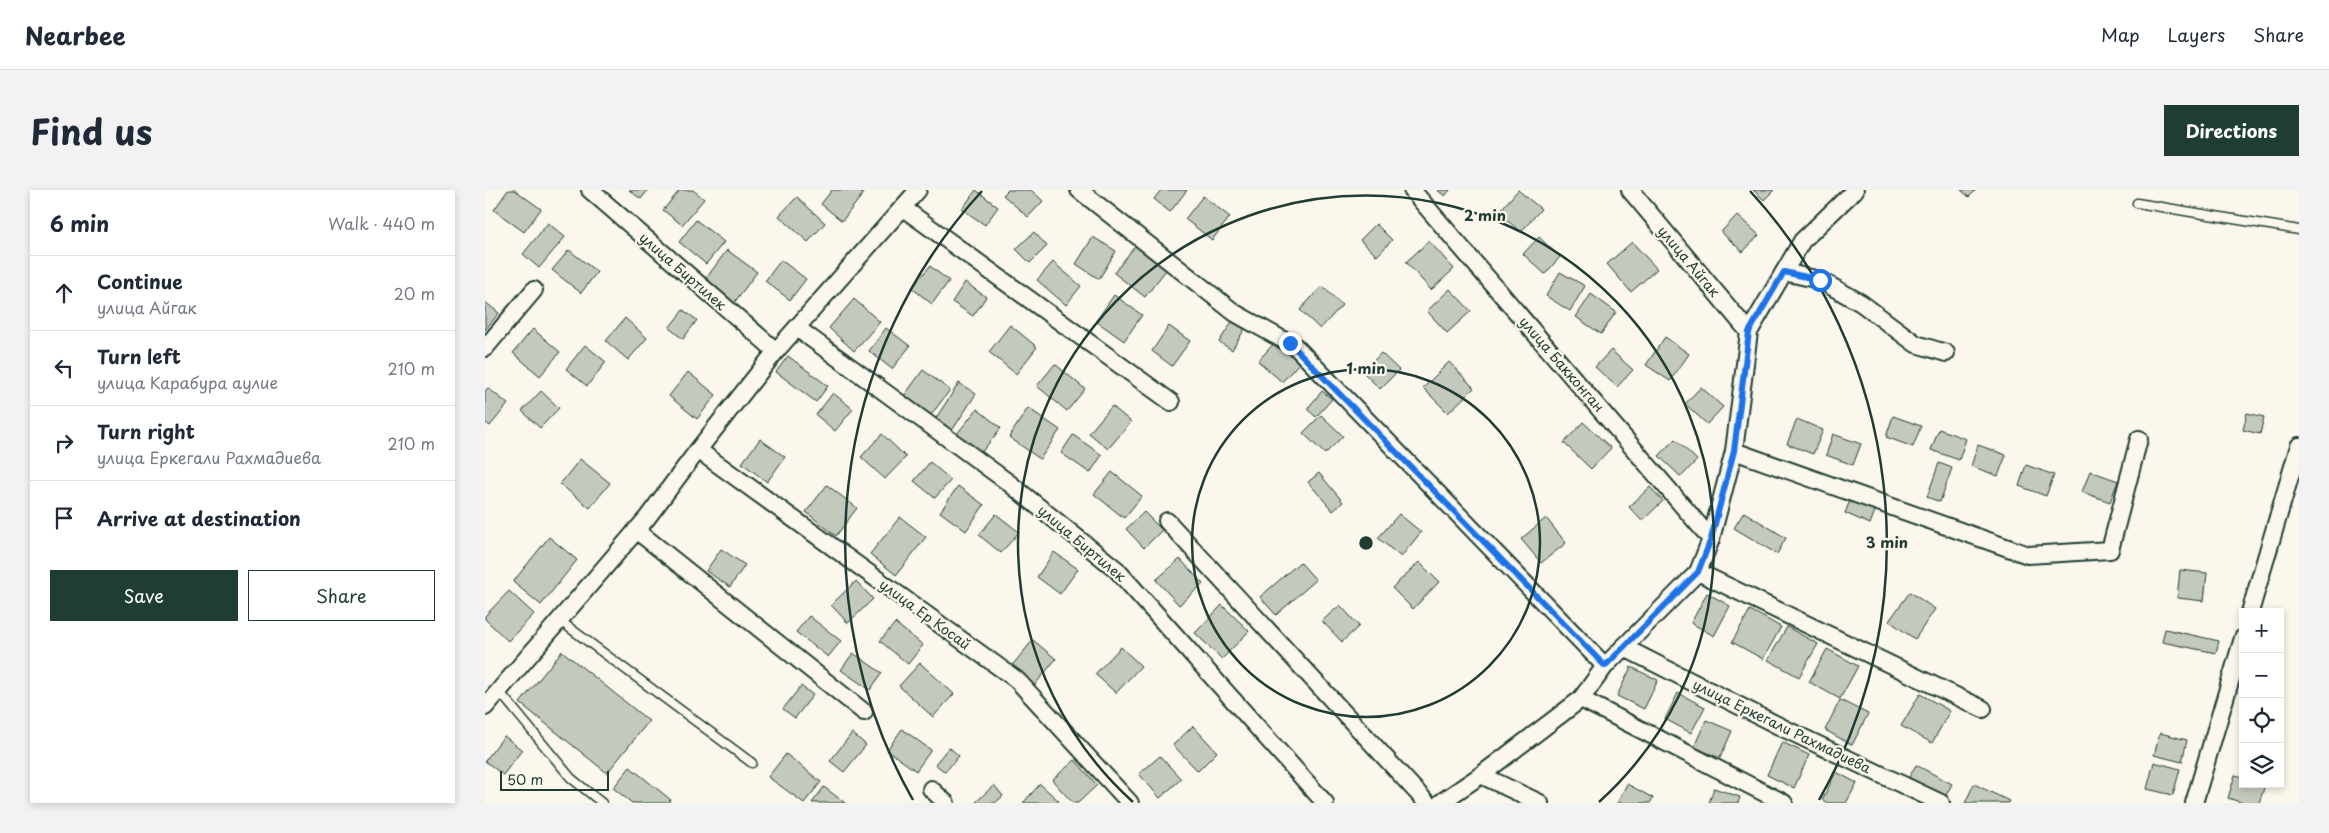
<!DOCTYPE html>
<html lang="en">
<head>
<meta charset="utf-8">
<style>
  :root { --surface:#fff; --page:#f2f2f3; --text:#1f2937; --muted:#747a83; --line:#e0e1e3; --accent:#1f3d34 }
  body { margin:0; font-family:"Playpen Sans",sans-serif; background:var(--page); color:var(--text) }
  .controls { position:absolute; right:15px; bottom:15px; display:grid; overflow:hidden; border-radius:0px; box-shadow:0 2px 8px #0003 }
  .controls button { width:45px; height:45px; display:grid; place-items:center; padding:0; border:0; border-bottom:1px solid var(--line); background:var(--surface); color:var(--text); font:25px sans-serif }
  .scale { position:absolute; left:15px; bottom:12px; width:109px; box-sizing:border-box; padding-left:5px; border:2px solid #1f3d34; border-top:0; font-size:14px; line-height:18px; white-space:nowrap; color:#1f3d34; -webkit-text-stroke:4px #fbf7ec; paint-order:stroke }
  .stop { position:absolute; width:15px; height:15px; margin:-11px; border:4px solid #1a73e8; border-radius:50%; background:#fff }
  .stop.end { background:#1a73e8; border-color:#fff; box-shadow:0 1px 5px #0008 }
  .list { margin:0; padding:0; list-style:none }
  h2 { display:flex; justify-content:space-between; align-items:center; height:65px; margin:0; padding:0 20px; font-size:21px }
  h2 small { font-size:16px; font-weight:400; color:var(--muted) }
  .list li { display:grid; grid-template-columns:32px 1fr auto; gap:15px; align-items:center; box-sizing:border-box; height:75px; padding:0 20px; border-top:1px solid var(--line) }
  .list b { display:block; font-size:19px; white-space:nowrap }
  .list p { margin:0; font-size:16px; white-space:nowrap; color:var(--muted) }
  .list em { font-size:16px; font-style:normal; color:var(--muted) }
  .actions { display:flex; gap:10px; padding:15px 20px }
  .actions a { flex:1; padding:11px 0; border:1px solid var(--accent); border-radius:0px; text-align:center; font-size:18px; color:var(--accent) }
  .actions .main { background:var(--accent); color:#fff }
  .icon { flex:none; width:28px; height:28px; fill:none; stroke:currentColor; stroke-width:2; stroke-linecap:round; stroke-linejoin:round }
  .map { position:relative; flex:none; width:1814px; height:613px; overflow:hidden; border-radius:0px }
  header { display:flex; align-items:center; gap:30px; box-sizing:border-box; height:70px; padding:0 25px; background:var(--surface); border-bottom:1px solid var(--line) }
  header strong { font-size:24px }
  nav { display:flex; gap:28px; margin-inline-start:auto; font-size:18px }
  .intro { display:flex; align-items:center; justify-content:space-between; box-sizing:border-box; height:120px; padding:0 30px }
  h1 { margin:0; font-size:35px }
  .button { padding:12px 22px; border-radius:0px; background:var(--accent); color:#fff; font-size:18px; font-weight:700 }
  main { display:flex; gap:30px; padding:0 30px }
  aside { flex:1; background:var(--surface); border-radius:0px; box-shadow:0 2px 8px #0003 }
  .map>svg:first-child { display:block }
</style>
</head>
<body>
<header>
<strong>Nearbee</strong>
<nav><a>Map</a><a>Layers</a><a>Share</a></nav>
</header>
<div class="intro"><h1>Find us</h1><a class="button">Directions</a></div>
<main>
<aside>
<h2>6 min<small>Walk · 440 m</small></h2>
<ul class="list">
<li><svg class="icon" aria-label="ahead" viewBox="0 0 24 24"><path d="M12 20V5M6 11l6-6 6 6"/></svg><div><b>Continue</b><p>улица Айгак</p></div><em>20 m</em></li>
<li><svg class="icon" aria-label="left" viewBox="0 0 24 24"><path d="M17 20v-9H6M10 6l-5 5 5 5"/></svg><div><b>Turn left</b><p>улица Карабура аулие</p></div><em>210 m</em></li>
<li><svg class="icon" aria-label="right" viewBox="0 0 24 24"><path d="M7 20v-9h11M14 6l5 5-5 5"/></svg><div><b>Turn right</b><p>улица Еркегали Рахмадиева</p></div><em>210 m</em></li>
<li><svg class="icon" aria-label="arrive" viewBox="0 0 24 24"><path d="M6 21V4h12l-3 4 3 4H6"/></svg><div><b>Arrive at destination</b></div></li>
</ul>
<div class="actions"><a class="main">Save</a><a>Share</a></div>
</aside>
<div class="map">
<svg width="1814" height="613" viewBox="0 0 1814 613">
  <rect width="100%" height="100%" fill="#fbf7ec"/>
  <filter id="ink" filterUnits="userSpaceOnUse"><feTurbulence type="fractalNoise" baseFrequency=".02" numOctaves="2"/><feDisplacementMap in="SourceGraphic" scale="10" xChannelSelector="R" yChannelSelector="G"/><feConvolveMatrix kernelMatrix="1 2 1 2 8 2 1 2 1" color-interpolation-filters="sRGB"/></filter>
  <g filter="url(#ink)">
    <g fill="#c4c9be" stroke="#1f3d34">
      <polygon points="23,0 30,0 56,19 39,42 9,20"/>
      <polygon points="144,0 163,0 156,9"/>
      <polygon points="195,0 208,0 219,9 197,35 178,20"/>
      <polygon points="347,0 373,0 378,4 357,31 336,14"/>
      <polygon points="491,0 513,17 500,35 477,19"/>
      <polygon points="523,0 546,0 558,11 543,27 518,5"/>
      <polygon points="676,0 702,0 685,22 669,9"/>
      <polygon points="952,0 965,0 960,6"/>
      <polygon points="1033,0 1056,19 1036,42 1013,23"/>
      <polygon points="1268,0 1289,0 1279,10"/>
      <polygon points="1476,0 1491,0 1484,7"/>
      <polygon points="718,6 745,27 727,50 700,29"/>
      <polygon points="312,7 340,33 323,52 294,26"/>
      <polygon points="1252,25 1274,45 1258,62 1236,42"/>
      <polygon points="211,30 239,52 221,74 194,52"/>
      <polygon points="63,33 80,47 54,78 38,64"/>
      <polygon points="891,34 907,50 892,66 875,50"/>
      <polygon points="549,42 562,56 545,73 531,59"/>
      <polygon points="608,47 631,61 614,89 591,74"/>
      <polygon points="1054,47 1075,67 1060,84 1038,64"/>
      <polygon points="944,51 969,79 946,100 921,72"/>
      <polygon points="1147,52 1172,79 1146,102 1122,74"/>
      <polygon points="650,56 681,80 660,107 629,83"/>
      <polygon points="84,60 112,82 96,103 67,80"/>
      <polygon points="242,60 272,82 249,113 219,91"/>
      <polygon points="296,70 321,89 305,110 280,91"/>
      <polygon points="568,72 596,96 581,115 552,90"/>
      <polygon points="445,76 464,91 447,114 427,98"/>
      <polygon points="1075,82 1100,96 1085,121 1061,106"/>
      <polygon points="480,92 501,107 488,126 467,112"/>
      <polygon points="837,96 857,115 835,139 815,120"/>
      <polygon points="965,99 986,121 962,143 942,121"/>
      <polygon points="1106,104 1131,122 1116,144 1091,127"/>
      <polygon points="629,105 657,125 639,151 611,131"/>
      <polygon points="369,109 395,132 369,161 344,138"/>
      <polygon points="0,112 14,123 0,140"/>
      <polygon points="198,120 212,130 198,149 184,138"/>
      <polygon points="750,127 762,135 747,160 734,152"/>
      <polygon points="140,128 162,148 143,170 121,151"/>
      <polygon points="525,135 552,157 531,184 504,162"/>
      <polygon points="684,136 705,151 687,176 667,161"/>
      <polygon points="401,138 425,156 407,179 384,161"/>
      <polygon points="48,139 75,162 55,186 28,163"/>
      <polygon points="1180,147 1204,164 1185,191 1161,175"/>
      <polygon points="791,151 815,172 797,192 773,171"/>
      <polygon points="100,155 121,172 102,196 81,179"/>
      <polygon points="1126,160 1148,180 1132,197 1110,177"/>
      <polygon points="896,163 914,180 895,199 878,182"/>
      <polygon points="303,166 343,196 331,212 291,182"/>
      <polygon points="964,172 989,198 963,223 938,198"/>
      <polygon points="570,174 600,199 582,221 552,196"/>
      <polygon points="438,180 465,200 442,230 416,210"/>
      <polygon points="203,182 231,205 212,229 184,206"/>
      <polygon points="474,193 491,204 466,242 449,231"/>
      <polygon points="1216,197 1238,217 1222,234 1200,214"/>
      <polygon points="3,198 23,214 5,236 0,232 0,201"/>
      <polygon points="56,201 74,218 55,238 37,221"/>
      <polygon points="837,201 847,209 831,227 822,219"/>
      <polygon points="348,203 368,219 350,241 331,225"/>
      <polygon points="627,216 646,232 623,259 604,243"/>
      <polygon points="543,218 575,240 555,269 524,247"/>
      <polygon points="492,219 516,238 495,264 471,245"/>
      <polygon points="1762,223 1779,227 1775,244 1758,240"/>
      <polygon points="836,225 858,246 840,264 818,243"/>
      <polygon points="1408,226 1436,236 1428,257 1401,247"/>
      <polygon points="1312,229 1338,240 1328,264 1302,254"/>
      <polygon points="1098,232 1126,258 1106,279 1079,253"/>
      <polygon points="1454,239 1481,249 1474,270 1446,260"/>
      <polygon points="397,244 421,267 400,289 376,267"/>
      <polygon points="1348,244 1376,254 1368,275 1341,265"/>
      <polygon points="588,245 617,265 605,283 576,263"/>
      <polygon points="275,249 300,267 282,292 257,273"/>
      <polygon points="1190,249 1212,270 1196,287 1174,266"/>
      <polygon points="1493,255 1521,265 1513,286 1486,276"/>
      <polygon points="95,269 125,293 105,318 75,294"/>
      <polygon points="445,272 466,290 450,308 429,291"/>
      <polygon points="1454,273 1467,278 1455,312 1442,307"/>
      <polygon points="1541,275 1569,285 1561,306 1534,296"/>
      <polygon points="1605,281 1633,291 1625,312 1597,302"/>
      <polygon points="627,282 657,306 639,328 609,304"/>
      <polygon points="834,283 858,312 848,321 823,292"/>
      <polygon points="342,295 372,318 351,346 321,322"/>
      <polygon points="473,296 499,315 481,341 455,322"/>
      <polygon points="1165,297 1178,311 1157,331 1144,317"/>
      <polygon points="1368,303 1393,313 1385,334 1360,323"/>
      <polygon points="659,322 677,340 659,358 641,339"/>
      <polygon points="1259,322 1301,348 1292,364 1249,338"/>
      <polygon points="511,324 534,342 516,363 494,345"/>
      <polygon points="914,324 936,342 916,367 893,348"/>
      <polygon points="415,327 441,347 411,385 385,364"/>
      <polygon points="1061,328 1081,353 1056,373 1036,349"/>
      <polygon points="64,347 92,370 56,415 28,392"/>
      <polygon points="236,359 260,375 245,397 221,381"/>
      <polygon points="569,362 593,379 575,404 552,387"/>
      <polygon points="695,369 718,394 694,415 671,390"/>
      <polygon points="815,372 831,390 791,425 775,407"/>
      <polygon points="934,372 954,392 928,419 907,398"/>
      <polygon points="1695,380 1722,383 1719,411 1692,408"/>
      <polygon points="371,391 388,409 363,433 346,415"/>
      <polygon points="24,401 49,424 23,451 0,429 0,426"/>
      <polygon points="1425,402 1450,419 1430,449 1404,431"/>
      <polygon points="1222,403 1245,416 1229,446 1206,433"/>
      <polygon points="737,415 764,441 737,469 710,443"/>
      <polygon points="855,415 874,436 857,452 837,431"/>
      <polygon points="1265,420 1296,437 1278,469 1247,452"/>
      <polygon points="324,426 356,451 343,467 311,442"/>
      <polygon points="410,433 438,455 423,474 395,451"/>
      <polygon points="1302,437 1333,454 1314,487 1283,470"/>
      <polygon points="1680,439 1734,451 1731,463 1677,452"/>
      <polygon points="548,450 571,469 548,497 525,478"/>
      <polygon points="636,457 656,476 631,503 610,484"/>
      <polygon points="1342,459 1373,476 1355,509 1324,492"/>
      <polygon points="77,461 164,531 122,583 35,513"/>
      <polygon points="368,463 397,483 385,500 356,480"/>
      <polygon points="435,473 469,504 448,527 414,496"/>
      <polygon points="1146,477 1173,490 1159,519 1132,506"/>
      <polygon points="316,496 328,505 310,528 298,519"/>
      <polygon points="1193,503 1220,517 1206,543 1180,529"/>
      <polygon points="1435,504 1465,521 1447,553 1416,536"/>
      <polygon points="1355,510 1383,524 1367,555 1340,540"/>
      <polygon points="1221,530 1247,541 1235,568 1209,557"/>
      <polygon points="708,536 732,562 713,581 688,555"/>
      <polygon points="417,539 446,560 431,581 402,560"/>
      <polygon points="367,543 381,555 359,582 345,571"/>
      <polygon points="1675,543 1702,550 1697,572 1669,565"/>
      <polygon points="19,546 37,560 18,585 0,571"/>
      <polygon points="1297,552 1324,565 1309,598 1282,585"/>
      <polygon points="464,557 474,566 460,582 450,574"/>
      <polygon points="301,564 336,592 319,613 283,587"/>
      <polygon points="675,566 696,589 675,608 654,584"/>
      <polygon points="590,570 612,595 593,613 588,613 567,590"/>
      <polygon points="1669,572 1695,579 1688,605 1662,599"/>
      <polygon points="1431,575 1467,594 1459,609 1423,589"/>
      <polygon points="145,577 186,610 183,613 147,613 128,598"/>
      <polygon points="1351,582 1372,593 1361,613 1343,613 1337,610"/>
      <polygon points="1750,585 1758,587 1758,594 1780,595 1774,613 1758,613 1743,608"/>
      <polygon points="555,594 574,611 572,613 538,613"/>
      <polygon points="1142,594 1168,608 1165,613 1132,613"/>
      <polygon points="1489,594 1524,611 1523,613 1480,613"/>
      <polygon points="509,595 518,606 510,613 490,613"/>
      <polygon points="339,597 360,613 327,613"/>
      <polygon points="1229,598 1255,607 1253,613 1224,613"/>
    </g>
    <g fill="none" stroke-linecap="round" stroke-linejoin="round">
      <defs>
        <g id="service">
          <polyline points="1652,13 1814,40"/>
          <polyline points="74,430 267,573"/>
          <polyline points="14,501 86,588 117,613"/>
        </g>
        <g id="minor">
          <polyline points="105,0 291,161"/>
          <polyline points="594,0 750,123 811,157 1120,476"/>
          <polyline points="927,0 1226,349"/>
          <polyline points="1145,0 1264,142"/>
          <polyline points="418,18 686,212"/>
          <polyline points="1299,82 1335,90 1376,113 1431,154 1461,163"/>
          <polyline points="312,138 524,293 631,379 840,613"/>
          <polyline points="0,158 49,100"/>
          <polyline points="213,260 532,490 645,613"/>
          <polyline points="1249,261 1543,365 1625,360 1654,249"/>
          <polyline points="682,331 942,613"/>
          <polyline points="151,340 379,522"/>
          <polyline points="1213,382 1498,519"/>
          <polyline points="1765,422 1814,256"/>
          <polyline points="1138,457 1300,539 1456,613"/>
          <polyline points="1096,509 1299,613"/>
          <polyline points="0,517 162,328 213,260 291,161 433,0"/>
          <polyline points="996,585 1055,613"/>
          <polyline points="446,599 461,613"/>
          <polyline points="955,613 996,585 1096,509 1120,476 1213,382 1226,349 1249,261 1264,142 1317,51 1370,0"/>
          <polyline points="1709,613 1758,448"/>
        </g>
      </defs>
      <use href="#service" stroke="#1f3d34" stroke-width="11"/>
      <use href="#minor" stroke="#1f3d34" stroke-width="20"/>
      <use href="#service" stroke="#fbf7ec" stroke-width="8"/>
      <use href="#minor" stroke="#fbf7ec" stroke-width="16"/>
    </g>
  </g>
  <g fill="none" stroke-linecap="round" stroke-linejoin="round" filter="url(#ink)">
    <polyline stroke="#1a73e8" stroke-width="6" points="805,153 1120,476 1213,382 1226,349 1249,261 1264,142 1299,82 1335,90"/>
  </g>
  <g fill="none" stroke="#1f3d34" stroke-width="2.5">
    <circle cx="881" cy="353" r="174"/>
    <path d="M648 612A348 348 0 1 1 1114 612"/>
    <path d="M428 610A521 521 0 0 1 497 1M1265 1A521 521 0 0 1 1334 610"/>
  </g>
  <g text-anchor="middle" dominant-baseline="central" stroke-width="4.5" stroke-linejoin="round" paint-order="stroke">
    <g font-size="14" fill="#1f3d34" stroke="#fbf7ec">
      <text transform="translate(1204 71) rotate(50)">улица Айгак</text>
      <text transform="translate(198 81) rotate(41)">улица Биртилек</text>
      <text transform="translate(1077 174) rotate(49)">улица Бакконган</text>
      <text transform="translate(597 353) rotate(40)">улица Биртилек</text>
      <text transform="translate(440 424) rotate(36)">улица Ер Косай</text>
      <text transform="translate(1297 536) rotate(26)">улица Еркегали Рахмадиева</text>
    </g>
  </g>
  <circle cx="881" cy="353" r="8" fill="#1f3d34" stroke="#fbf7ec" stroke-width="2.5"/>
  <g font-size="15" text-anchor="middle" font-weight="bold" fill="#1f3d34" stroke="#fbf7ec" stroke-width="4.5" stroke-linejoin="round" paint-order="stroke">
    <text x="1000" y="31">2 min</text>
    <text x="881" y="184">1 min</text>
    <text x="1402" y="358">3 min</text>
  </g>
</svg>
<div class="controls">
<button>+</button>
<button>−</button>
<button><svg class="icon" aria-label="locate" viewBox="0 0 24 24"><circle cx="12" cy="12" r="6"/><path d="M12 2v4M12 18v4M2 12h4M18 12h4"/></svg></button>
<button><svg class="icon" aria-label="layers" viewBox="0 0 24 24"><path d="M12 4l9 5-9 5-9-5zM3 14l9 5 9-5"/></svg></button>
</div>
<div class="scale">50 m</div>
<div class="stop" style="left:1335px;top:90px"></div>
<div class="stop end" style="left:805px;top:153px"></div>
</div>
</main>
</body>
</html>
